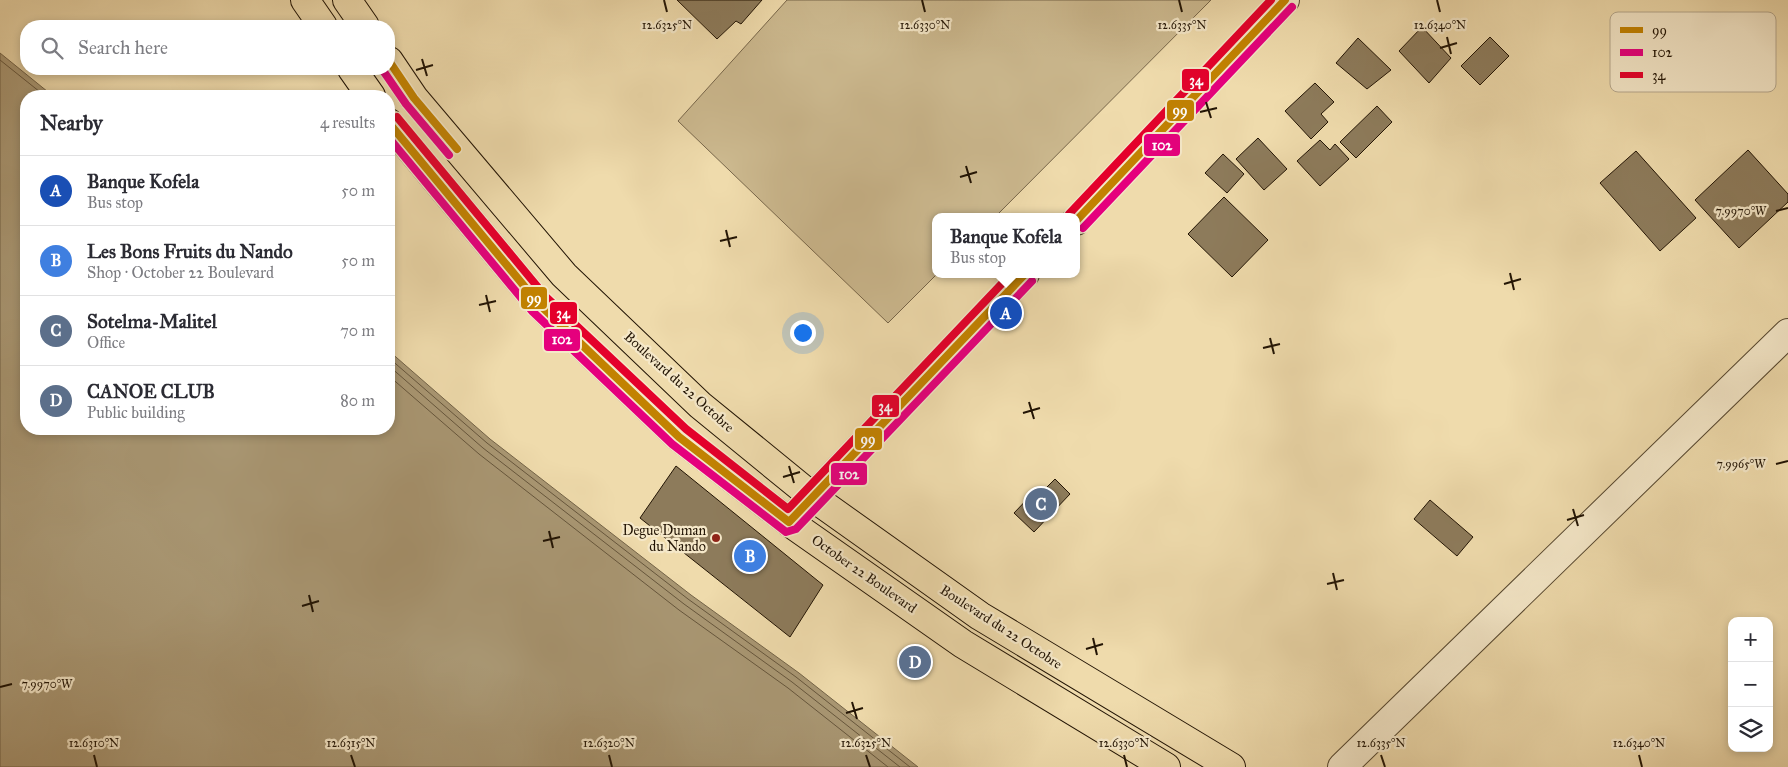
<!DOCTYPE html>
<html lang="en">
<head>
<meta charset="utf-8">
<style>
  :root { --surface:#fff; --page:#f2f2f3; --text:#2b2b33; --muted:#7c7c81; --line:#e1e1e2; --accent:#db2777 }
  body { margin:0; font-family:"IM FELL Great Primer",serif; background:var(--page); color:var(--text) }
  .controls { position:absolute; right:15px; bottom:15px; display:grid; overflow:hidden; border-radius:10px; box-shadow:0 2px 8px #0003 }
  .controls button { width:45px; height:45px; display:grid; place-items:center; padding:0; border:0; border-bottom:1px solid var(--line); background:var(--surface); color:var(--text); font:25px sans-serif }
  .you { position:absolute; left:802px; top:332px; width:18px; height:18px; margin:-12px; border:4px solid #fff; border-radius:50%; background:#1a73e8; box-shadow:0 0 0 8px #1a73e833 }
  .badge { display:grid; place-items:center; width:32px; height:32px; border-radius:50%; background:var(--accent); color:#fff; font-size:16px; font-weight:700 }
  .pin { position:absolute; translate:-50% -50%; border:2px solid #fff; box-shadow:0 1px 5px #0006 }
  .popup { position:absolute; left:932px; top:213px; width:148px; height:65px; box-sizing:border-box; display:grid; place-content:center; border-radius:10px; background:var(--surface); filter:drop-shadow(0 1px 4px #0005); font-size:16px; white-space:nowrap; color:var(--muted) }
  .popup b { font-size:19px; color:var(--text) }
  .popup::after { content:''; position:absolute; left:50%; top:100%; margin-left:-10px; border:10px solid transparent; border-top-color:var(--surface) }
  .list { margin:0; padding:0; list-style:none }
  h2 { display:flex; justify-content:space-between; align-items:center; height:65px; margin:0; padding:0 20px; font-size:21px }
  h2 small { font-size:16px; font-weight:400; color:var(--muted) }
  .list li { display:grid; grid-template-columns:32px 1fr auto; gap:15px; align-items:center; box-sizing:border-box; height:70px; padding:0 20px; border-top:1px solid var(--line) }
  .list b { display:block; font-size:19px; white-space:nowrap }
  .list p { margin:0; font-size:16px; white-space:nowrap; color:var(--muted) }
  .list em { font-size:16px; font-style:normal; color:var(--muted) }
  .icon { flex:none; width:28px; height:28px; fill:none; stroke:currentColor; stroke-width:2; stroke-linecap:round; stroke-linejoin:round }
  .map { position:relative; flex:none; width:1788px; height:767px; overflow:hidden }
  .search { position:absolute; background:var(--surface); box-shadow:0 2px 8px #0003; left:20px; top:20px; width:375px; height:55px; display:flex; align-items:center; gap:12px; box-sizing:border-box; padding:0 18px; border-radius:20px; color:var(--muted); font-size:19px }
  .panel { position:absolute; background:var(--surface); box-shadow:0 2px 8px #0003; left:20px; top:90px; width:375px; height:345px; border-radius:20px }
  .map>svg:first-child { display:block }
</style>
</head>
<body>
<div class="map">
<svg width="1788" height="767" viewBox="0 0 1788 767">
  <rect width="100%" height="100%" fill="#efdbac"/>
  <filter id="stains"><feTurbulence type="fractalNoise" baseFrequency=".004" numOctaves="4"/><feColorMatrix values="0 0 0 0 .2 0 0 0 0 .09 0 0 0 0 .02 0 0 0 .5 -.17"/></filter>
  <radialGradient id="worn" r=".72"><stop offset=".6" stop-color="#630" stop-opacity="0"/><stop offset="1" stop-color="#630" stop-opacity=".3"/></radialGradient>
  <polygon fill="#ccb98f" stroke="#77664a" points="787,0 1211,0 995,217 936,217 937,274 888,323 678,121"/>
  <polygon fill="#a99773" stroke="#736347" points="0,53 53,96 26,96 26,429 389,429 389,351 490,439 691,595 799,673 918,767 0,767"/>
  <g fill="none" stroke-linecap="round" stroke-linejoin="round">
    <g stroke="#66563c" stroke-width="1">
      <polyline points="0,60 45,96"/>
      <polyline points="389,358 487,443 688,599 796,677 910,767"/>
      <polyline points="389,366 483,448 684,604 792,682 900,767"/>
      <polyline points="389,376 479,454 679,610 788,688 888,767"/>
    </g>
  </g>
  <g fill="#8d7b5b" stroke="#221404">
    <polygon points="677,0 762,0 741,24 736,21 717,39"/>
    <polygon points="1422,27 1451,58 1429,83 1399,51"/>
    <polygon points="1490,37 1509,56 1480,85 1461,66"/>
    <polygon points="1358,38 1391,70 1367,89 1336,63"/>
    <polygon points="1315,83 1334,102 1321,114 1328,122 1311,139 1285,111"/>
    <polygon points="1377,106 1392,122 1356,158 1340,142"/>
    <polygon points="1258,138 1287,169 1264,190 1236,159"/>
    <polygon points="1320,140 1330,150 1335,144 1349,159 1320,186 1297,161"/>
    <polygon points="1748,150 1788,194 1788,202 1739,248 1695,200"/>
    <polygon points="1636,151 1696,218 1660,251 1600,183"/>
    <polygon points="1223,154 1244,174 1227,193 1205,173"/>
    <polygon points="1224,197 1268,240 1232,277 1188,234"/>
    <polygon points="676,466 823,585 790,637 640,518"/>
    <polygon points="1055,479 1070,494 1034,532 1014,513 1035,491 1039,495"/>
    <polygon points="1430,500 1473,537 1457,556 1414,519"/>
  </g>
  <g fill="none" stroke-linecap="round" stroke-linejoin="round">
    <defs>
      <g id="street">
        <polyline points="1076,221 1285,0"/>
        <polyline points="789,522 1025,274"/>
        <polyline points="1342,767 1788,333"/>
      </g>
      <g id="primary">
        <polyline points="305,0 323,26"/>
        <polyline points="347,0 365,26"/>
        <polyline points="389,61 414,98 564,275 700,405 814,498 980,616 1231,767"/>
        <polyline points="352,69 371,96"/>
        <polyline points="389,123 539,304 679,437 789,522 963,644 1166,767"/>
      </g>
    </defs>
    <use href="#street" stroke="#55462e" stroke-width="30"/>
    <use href="#primary" stroke="#221404" stroke-width="30"/>
    <use href="#street" stroke="#f5e8c9" stroke-width="28"/>
    <use href="#primary" stroke="#efdbac" stroke-width="28"/>
    <defs>
      <g id="bus-1">
        <polyline points="389,61 414,98 457,149"/>
        <polyline points="389,123 539,304 679,437 789,522 1025,274"/>
        <polyline points="1076,221 1285,0"/>
      </g>
      <g id="bus-2">
        <polyline points="382,69 406,104 449,155"/>
        <polyline points="389,138 532,311 672,444 786,532 796,529 1032,281"/>
        <polyline points="1083,228 1292,7"/>
      </g>
      <g id="bus-3">
        <polyline points="397,117 546,297 686,429 788,509 1011,274"/>
        <polyline points="1069,214 1271,0"/>
      </g>
    </defs>
    <use href="#bus-1" stroke="#f5e8c9" stroke-width="11"/>
    <use href="#bus-2" stroke="#f5e8c9" stroke-width="11"/>
    <use href="#bus-3" stroke="#f5e8c9" stroke-width="11"/>
    <use href="#bus-1" stroke="#c28201" stroke-width="8"/>
    <use href="#bus-2" stroke="#e5007d" stroke-width="8"/>
    <use href="#bus-3" stroke="#e4002b" stroke-width="8"/>
  </g>
  <path fill="none" stroke="#221404" stroke-width="2" d="M664 0 667 12M922 0 925 12M1179 0 1182 12M1437 0 1440 12M1447 37 1451 54M1440 48 1457 43M422 59 427 76M416 70 433 65M1206 102 1211 118M1200 112 1217 108M966 166 971 183M960 177 977 172M1776 211 1788 208M726 230 730 247M720 241 737 237M1510 273 1514 290M1504 284 1521 279M486 295 490 312M479 305 496 301M1270 338 1274 354M1263 348 1280 344M1029 402 1034 419M1023 413 1040 408M1776 464 1788 461M789 466 794 483M783 477 800 472M1573 509 1578 526M1567 520 1584 515M549 531 553 548M543 541 560 537M1333 573 1337 590M1327 584 1344 580M309 595 313 612M302 606 319 601M1093 638 1097 655M1086 649 1103 644M0 687 12 684M852 702 857 719M846 713 863 708M94 755 97 767M351 755 355 767M609 755 612 767M866 755 870 767M1124 755 1127 767M1381 755 1385 767M1639 755 1642 767"/>
  <circle fill="#8f2418" stroke="#f5e8c9" stroke-width="2" cx="716" cy="538" r="5"/>
  <g text-anchor="middle" dominant-baseline="central" stroke-width="4.5" stroke-linejoin="round" paint-order="stroke">
    <g font-size="14" fill="#221404" stroke="#f5e8c9">
      <text transform="translate(679 382) rotate(42)">Boulevard du 22 Octobre</text>
      <text transform="translate(864 574) rotate(35)">October 22 Boulevard</text>
      <text transform="translate(1001 627) rotate(33)">Boulevard du 22 Octobre</text>
    </g>
    <g font-size="14" fill="#221404" stroke="#f5e8c9" text-anchor="end">
      <text x="706" y="530">Degue Duman<tspan x="706" dy="16">du Nando</tspan></text>
    </g>
  </g>
  <rect x="1610" y="12" width="166" height="80" rx="8" fill="#f5e8c9" stroke="#b6a88e" stroke-width="1"/>
  <rect x="1620" y="27" width="23" height="6" fill="#c28201"/>
  <rect x="1620" y="49" width="23" height="7" fill="#e5007d"/>
  <rect x="1620" y="72" width="23" height="6" fill="#e4002b"/>
  <g font-size="14" fill="#221404">
    <text x="1652" y="35">99</text>
    <text x="1652" y="57">102</text>
    <text x="1652" y="80">34</text>
  </g>
  <g font-size="12" text-anchor="middle" fill="#221404" stroke="#f5e8c9" stroke-width="4.5" stroke-linejoin="round" paint-order="stroke">
    <text x="667" y="29">12.6325°N</text>
    <text x="925" y="29">12.6330°N</text>
    <text x="1182" y="29">12.6335°N</text>
    <text x="1440" y="29">12.6340°N</text>
    <text x="1741" y="215">7.9970°W</text>
    <text x="1741" y="468">7.9965°W</text>
    <text x="47" y="688">7.9970°W</text>
    <text x="94" y="747">12.6310°N</text>
    <text x="351" y="747">12.6315°N</text>
    <text x="609" y="747">12.6320°N</text>
    <text x="866" y="747">12.6325°N</text>
    <text x="1124" y="747">12.6330°N</text>
    <text x="1381" y="747">12.6335°N</text>
    <text x="1639" y="747">12.6340°N</text>
  </g>
  <g stroke="#f5e8c9" stroke-width="2">
    <rect x="1181" y="68" width="29" height="24" rx="5" fill="#e4002b"/>
    <rect x="1166" y="99" width="29" height="23" rx="5" fill="#c28201"/>
    <rect x="1143" y="133" width="38" height="24" rx="5" fill="#e5007d"/>
    <rect x="520" y="286" width="28" height="24" rx="5" fill="#c28201"/>
    <rect x="549" y="301" width="29" height="24" rx="5" fill="#e4002b"/>
    <rect x="543" y="328" width="38" height="24" rx="5" fill="#e5007d"/>
    <rect x="871" y="394" width="29" height="24" rx="5" fill="#e4002b"/>
    <rect x="854" y="427" width="29" height="24" rx="5" fill="#c28201"/>
    <rect x="830" y="462" width="38" height="24" rx="5" fill="#e5007d"/>
  </g>
  <g font-size="14" text-anchor="middle" font-weight="bold" fill="#fff">
    <text x="1196" y="85">34</text>
    <text x="1180" y="115">99</text>
    <text x="1162" y="150">102</text>
    <text x="534" y="303">99</text>
    <text x="563" y="318">34</text>
    <text x="562" y="344">102</text>
    <text x="885" y="411">34</text>
    <text x="868" y="444">99</text>
    <text x="849" y="479">102</text>
  </g>
  <rect width="100%" height="100%" filter="url(#stains)"/>
  <rect width="100%" height="100%" fill="url(#worn)"/>
</svg>
<div class="controls">
<button>+</button>
<button>−</button>
<button><svg class="icon" aria-label="layers" viewBox="0 0 24 24"><path d="M12 4l9 5-9 5-9-5zM3 14l9 5 9-5"/></svg></button>
</div>
<div class="you"></div>
<div class="pin badge" style="left:1006px;top:313px;background:#1a4fb4">A</div>
<div class="popup"><b>Banque Kofela</b>Bus stop</div>
<div class="pin badge" style="left:750px;top:556px;background:#3f7fe0">B</div>
<div class="pin badge" style="left:1041px;top:504px;background:#5c6f8a">C</div>
<div class="pin badge" style="left:915px;top:662px;background:#5c6f8a">D</div>
<div class="search"><svg class="icon" aria-label="search" viewBox="0 0 24 24"><circle cx="10" cy="10" r="6"/><path d="M15 15l6 6"/></svg>Search here</div>
<section class="panel">
<h2>Nearby<small>4 results</small></h2>
<ul class="list">
<li><span class="badge" style="background:#1a4fb4">A</span><div><b>Banque Kofela</b><p>Bus stop</p></div><em>50 m</em></li>
<li><span class="badge" style="background:#3f7fe0">B</span><div><b>Les Bons Fruits du Nando</b><p>Shop · October 22 Boulevard</p></div><em>50 m</em></li>
<li><span class="badge" style="background:#5c6f8a">C</span><div><b>Sotelma-Malitel</b><p>Office</p></div><em>70 m</em></li>
<li><span class="badge" style="background:#5c6f8a">D</span><div><b>CANOE CLUB</b><p>Public building</p></div><em>80 m</em></li>
</ul>
</section>
</div>
</body>
</html>
